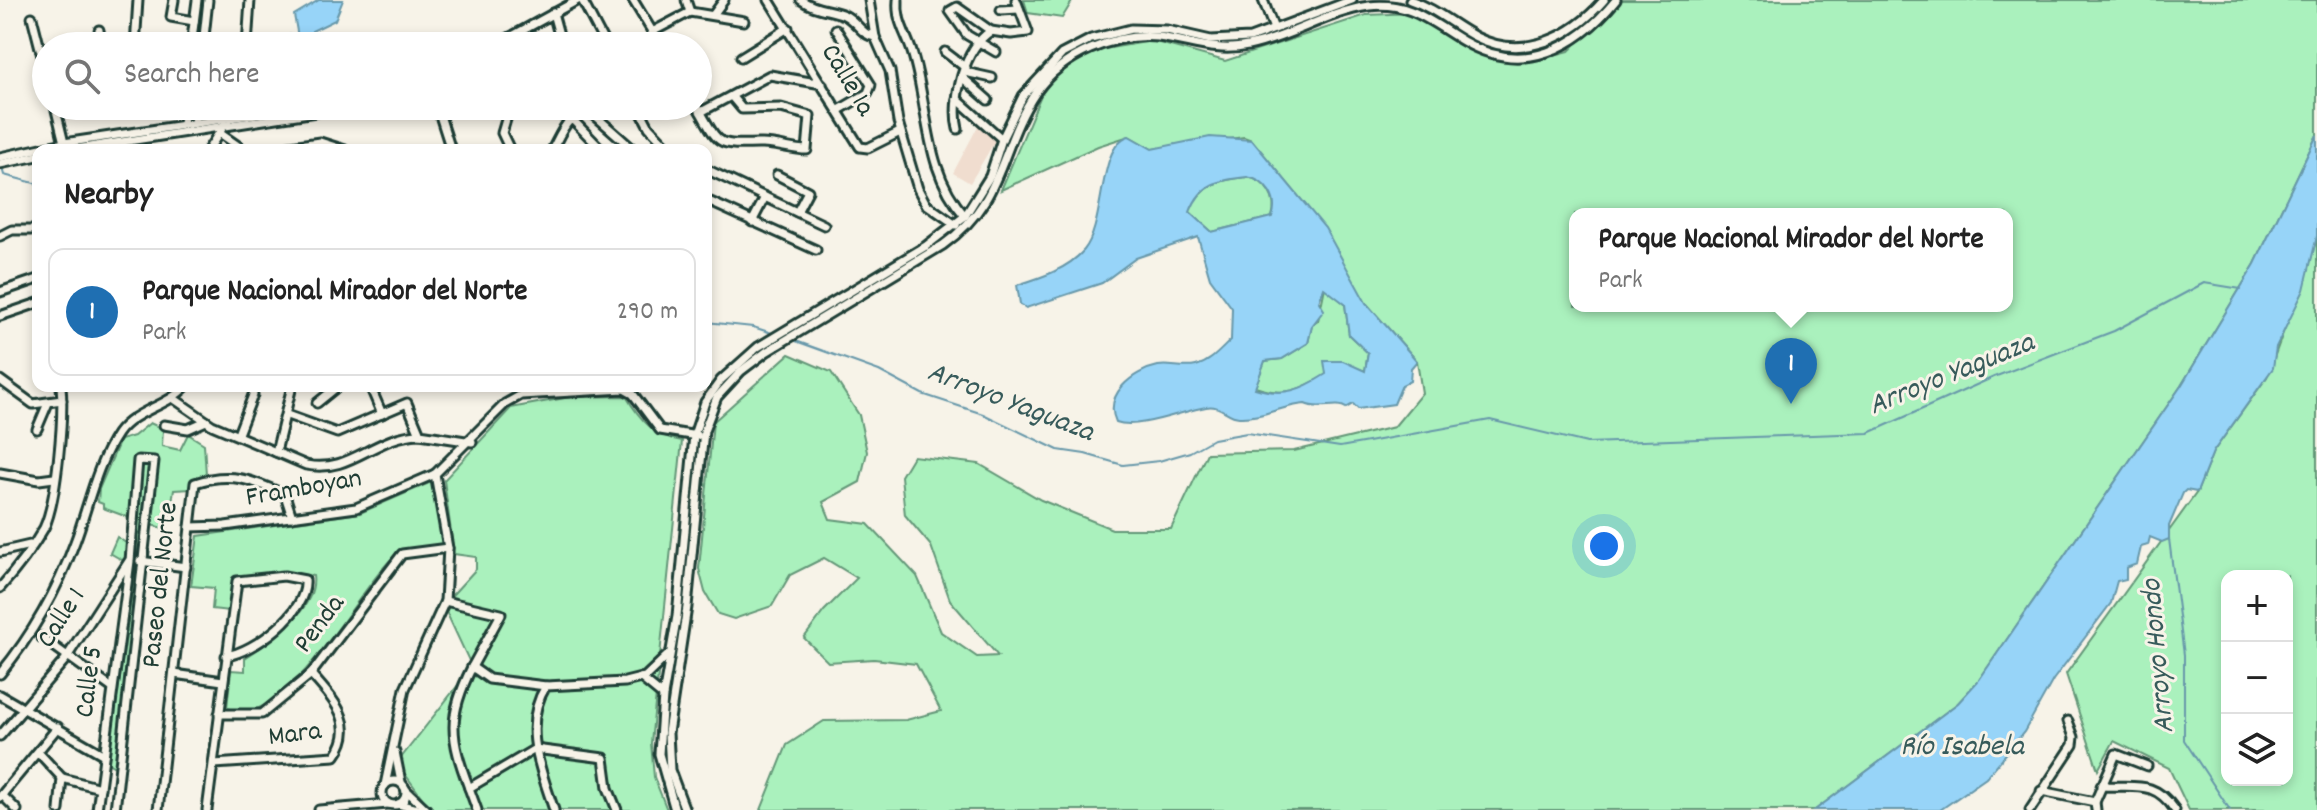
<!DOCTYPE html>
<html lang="en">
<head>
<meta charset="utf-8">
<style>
  :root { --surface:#fff; --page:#f2f2f2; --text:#222; --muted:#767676; --line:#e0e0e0; --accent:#1f6fb2 }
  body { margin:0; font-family:Dekko,sans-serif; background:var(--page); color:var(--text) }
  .controls { position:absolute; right:24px; bottom:24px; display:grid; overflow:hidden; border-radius:16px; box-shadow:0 4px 12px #0003 }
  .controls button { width:72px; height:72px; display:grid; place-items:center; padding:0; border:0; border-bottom:2px solid var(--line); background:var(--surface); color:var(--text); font:40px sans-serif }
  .you { position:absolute; left:1604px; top:546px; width:28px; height:28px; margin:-20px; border:6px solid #fff; border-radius:50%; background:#1a73e8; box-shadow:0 0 0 12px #1a73e833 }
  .badge { display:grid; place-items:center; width:52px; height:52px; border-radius:50%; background:var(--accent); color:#fff; font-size:26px; font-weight:700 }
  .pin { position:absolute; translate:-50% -66px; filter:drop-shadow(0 2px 4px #0008) }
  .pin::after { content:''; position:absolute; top:42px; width:28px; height:24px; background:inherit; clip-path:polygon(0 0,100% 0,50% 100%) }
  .popup { position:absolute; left:1569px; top:208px; width:444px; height:104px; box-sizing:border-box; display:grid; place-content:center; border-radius:16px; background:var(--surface); filter:drop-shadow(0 2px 6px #0005); font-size:26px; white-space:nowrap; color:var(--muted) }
  .popup b { font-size:30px; color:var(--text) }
  .popup::after { content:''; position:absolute; left:50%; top:100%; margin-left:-16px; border:16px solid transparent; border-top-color:var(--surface) }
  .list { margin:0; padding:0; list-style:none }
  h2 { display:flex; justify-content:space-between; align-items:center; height:104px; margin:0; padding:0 32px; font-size:34px }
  h2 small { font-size:26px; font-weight:400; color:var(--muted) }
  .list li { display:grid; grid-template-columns:52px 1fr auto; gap:24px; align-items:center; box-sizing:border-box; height:128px; margin:0 16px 16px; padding:0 16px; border:2px solid var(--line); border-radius:16px }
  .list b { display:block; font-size:30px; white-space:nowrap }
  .list p { margin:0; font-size:26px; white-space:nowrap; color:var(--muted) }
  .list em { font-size:26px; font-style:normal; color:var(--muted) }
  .icon { flex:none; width:44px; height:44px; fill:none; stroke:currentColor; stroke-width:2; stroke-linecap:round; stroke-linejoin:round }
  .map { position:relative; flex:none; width:2317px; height:810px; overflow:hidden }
  .search { position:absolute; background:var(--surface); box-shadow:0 4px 12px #0003; left:32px; top:32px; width:680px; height:88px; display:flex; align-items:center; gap:20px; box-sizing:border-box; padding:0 28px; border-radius:44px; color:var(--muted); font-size:30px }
  .panel { position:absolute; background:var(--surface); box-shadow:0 4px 12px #0003; left:32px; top:144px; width:680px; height:248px; border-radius:16px }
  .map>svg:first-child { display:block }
</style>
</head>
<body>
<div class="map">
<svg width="2317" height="810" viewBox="0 0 2317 810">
  <rect width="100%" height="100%" fill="#f7f3e8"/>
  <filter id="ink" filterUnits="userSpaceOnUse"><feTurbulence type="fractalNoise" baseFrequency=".0125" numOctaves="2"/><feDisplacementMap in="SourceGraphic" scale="16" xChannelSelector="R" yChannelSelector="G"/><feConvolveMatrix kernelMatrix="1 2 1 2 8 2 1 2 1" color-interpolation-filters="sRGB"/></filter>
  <g filter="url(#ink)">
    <polygon fill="#f0ddcf" points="978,126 995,141 970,183 953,173"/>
    <g fill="#aaf1bd" stroke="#649778" stroke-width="2" fill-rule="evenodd">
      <polygon points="1024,0 1073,0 1062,18 1028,13"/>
      <path d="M1620 0H2317V135L2255 264 2181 386 1979 680 1958 703 1815 810H761L787 745 824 721 906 720 941 711 916 664 874 659 828 662 804 638 824 611 857 578 824 558 790 575 772 606 734 619 718 614 705 592 699 569 713 422 789 354 831 372 859 415 867 452 860 482 823 502 830 519 868 524 917 576 941 632 977 657 998 656 950 600 931 546 905 515 901 476 913 456 979 464 1041 500 1112 529H1171L1207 453 1294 451 1394 427 1422 393 1417 361 1366 303 1308 208 1252 140 1244 137 1152 149 1129 136 1098 146 1001 190 1041 95 1059 72 1092 51 1152 41 1225 61 1366 15 1414 13 1476 48 1527 62 1569 51ZM1575 214H2007V306H1575Z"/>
      <path d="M1247 177C1266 180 1278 199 1272 217L1212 232 1189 211C1202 184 1218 180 1247 177Z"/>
      <path d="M2317 236V810H2189L2169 768 2114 741 2098 770 2066 674 2197 492 2213 452 2267 377 2291 311 2302 293ZM2227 576H2287V780H2227Z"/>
      <path d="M1325 287 1345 304 1349 335 1368 353 1365 371 1347 364C1311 381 1296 401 1255 387L1265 361 1282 359 1308 343 1312 325 1318 321Z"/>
      <path d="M626 396C640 420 655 437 682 441L651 743 654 777 667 810H431L397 763 472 667 443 605 476 569V557L454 554 444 480 511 408 570 397Z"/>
      <polygon points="150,423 163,429 162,446 180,450 188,434 204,444 206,474 194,481 191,489 174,490 167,529 151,525 142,551 122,560 110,553 117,537 126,543 130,518 103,508 103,504 98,502 99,489 120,440 134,436"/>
      <path d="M436 480 447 544 400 550C356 591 314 683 257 709 247 714 237 710 227 708L231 670 245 671V658C270 642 318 609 313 576L291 573 234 577 229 611 212 609 214 588 191 586 198 536 360 513Z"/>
      <polygon points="136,563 142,565 118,769 108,763"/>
    </g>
    <g fill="#97d4f8" stroke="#6798aa" stroke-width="2" fill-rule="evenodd">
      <polygon points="319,0 343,0 335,20 312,31 309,46 296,46 291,35 298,37 294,15"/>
      <polygon points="2317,135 2317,236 2304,290 2276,347 2273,368 2213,452 2197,492 2186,490 2183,493 2169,526 2169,539 2162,542 2150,537 2148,545 2141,547 2137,564 2126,568 2126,579 2117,581 2111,603 2053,680 2024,732 1986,778 1940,810 1815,810 1958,703 1979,680 2181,386 2255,264"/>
      <path d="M1129 136 1152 149 1210 137 1252 140 1325 228 1366 303 1417 361 1411 368 1410 381 1402 385 1394 404 1358 409 1353 404 1346 408C1337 401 1319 411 1305 404 1281 406 1263 418 1239 417 1227 417 1221 404 1206 407 1182 411 1138 430 1116 422 1103 395 1133 371 1158 366 1170 364 1184 369 1196 366 1211 362 1220 350 1231 340L1232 308 1210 278 1198 237 1136 258 1102 283 1026 308 1020 304 1017 285C1040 278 1068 269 1084 250 1106 224 1097 145 1129 136ZM1247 177C1266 180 1279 199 1272 217L1212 232 1190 212C1201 183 1219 180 1247 177ZM1324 288 1345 304 1349 335 1368 353 1365 371 1343 361H1324L1326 374C1301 390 1284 397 1255 388L1265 361 1282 359 1308 343 1312 326 1324 310 1319 302Z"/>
    </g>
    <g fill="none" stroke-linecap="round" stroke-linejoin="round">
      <g stroke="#6798aa" stroke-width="2">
        <polyline points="2,168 4,175 38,184"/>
        <polyline points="706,322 753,327 775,334"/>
        <polyline points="793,340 879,371 922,394 983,414 1058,450 1085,454 1123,465 1159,461 1190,452 1213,439 1247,433 1340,447 1490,420 1587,443 1869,433 1994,377 2114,331 2204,283 2241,289"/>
        <polyline points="2169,539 2184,655 2184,740 2230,810"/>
      </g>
      <defs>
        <g id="minor">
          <polyline points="174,0 171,17 194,21"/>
          <polyline points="582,0 606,46"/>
          <polyline points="633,0 661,46"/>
          <polyline points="686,0 690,12"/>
          <polyline points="769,0 860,147 868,148 900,132"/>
          <path d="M801 0C815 10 829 9 844 15 857 21 861 35 875 37"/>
          <polyline points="869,0 875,37 890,71 898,122 918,189 926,204 956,225"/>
          <path d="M898 0C896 21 906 33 912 52 930 109 923 169 965 216"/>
          <polyline points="1263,0 1274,29"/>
          <path d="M1410 0C1435 8 1453 25 1476 37 1524 61 1572 37 1604 0"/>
          <polyline points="1001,10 1019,9"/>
          <polyline points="553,13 562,46"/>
          <polyline points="713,15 724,0"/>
          <polyline points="32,17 46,72"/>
          <polyline points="836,29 871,85 868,93 839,110"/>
          <polyline points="99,30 101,46"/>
          <polyline points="991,31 957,7 950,11 967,35 996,52"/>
          <polyline points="652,32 690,12 744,21"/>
          <polyline points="135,46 138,0"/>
          <polyline points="191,46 197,0"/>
          <polyline points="203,46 208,0"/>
          <polyline points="247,46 250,0"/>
          <polyline points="494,46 578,0"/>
          <polyline points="945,52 966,68"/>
          <polyline points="741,57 788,28"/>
          <polyline points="965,72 992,78"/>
          <polyline points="964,79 988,100"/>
          <polyline points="957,99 1002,139"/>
          <polyline points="55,106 64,143"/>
          <polyline points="437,106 451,150"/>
          <polyline points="638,106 649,127 671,150"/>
          <path d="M697 106C721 146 713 145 762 144 777 144 792 150 807 150L810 116 781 108 742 109 732 97"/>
          <polyline points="701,112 770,75 822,84"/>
          <polyline points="571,118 602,150"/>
          <polyline points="194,123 196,106"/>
          <polyline points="183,124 185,106"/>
          <path d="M958 129C951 101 964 48 991 31L1011 34 1028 32 1016 0"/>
          <polyline points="221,134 244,150"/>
          <polyline points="70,150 355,106"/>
          <polyline points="208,150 225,124"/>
          <polyline points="261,150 320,142 345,150"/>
          <polyline points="510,150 502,133 510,106"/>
          <path d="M552 150C561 134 569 109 591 112L634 150"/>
          <polyline points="0,157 64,143 310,106"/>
          <polyline points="0,164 38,156"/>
          <polyline points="706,169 824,225"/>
          <polyline points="777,175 808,191 797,212"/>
          <polyline points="706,200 816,250"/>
          <polyline points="752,222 765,197"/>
          <polyline points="0,236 12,230 38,230"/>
          <polyline points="0,292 38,279"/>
          <polyline points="0,316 38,303"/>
          <polyline points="0,380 33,404 62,400"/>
          <polyline points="370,386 382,414"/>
          <path d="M173 398 212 425 306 465C351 474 373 436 420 434"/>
          <polyline points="317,403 338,386"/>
          <polyline points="287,415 337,433 407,403 420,434 472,442"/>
          <polyline points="164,425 188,429 206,421"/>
          <polyline points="37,429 48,403"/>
          <polyline points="238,434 253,395"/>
          <polyline points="276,452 292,386"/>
          <polyline points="0,473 39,480 54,478"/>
          <polyline points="190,527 225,526 356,508 435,474 505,404 521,395 624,389 633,394 660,430 697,436"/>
          <polyline points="0,552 30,545"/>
          <polyline points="140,561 186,567"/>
          <path d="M0 588C16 570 32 549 44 528 57 501 64 416 61 386"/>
          <polyline points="445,601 501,614 472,667"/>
          <polyline points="41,637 112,688"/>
          <path d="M0 674C33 634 57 591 75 542 88 508 96 465 117 434 134 410 167 407 186 386"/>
          <polyline points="174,674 223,681"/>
          <polyline points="641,678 663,696"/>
          <polyline points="0,695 104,755"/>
          <polyline points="219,714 262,714 311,674 402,554 448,548"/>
          <polyline points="0,736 65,660 129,561"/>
          <polyline points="395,752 401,782"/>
          <polyline points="39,753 62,778 59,810"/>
          <path d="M214 764 335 756C359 723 332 699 311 674"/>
          <polyline points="62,778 100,788"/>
          <circle cx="394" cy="793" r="12"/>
          <polyline points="385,785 405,689 445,601 448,548 435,474"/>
          <path d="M2101 786C2135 788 2154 779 2175 810"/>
          <path d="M469 788C450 737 447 717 472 667L489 679 546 686"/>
          <polyline points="406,790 427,810"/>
          <polyline points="2041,791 2095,802"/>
          <polyline points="2,795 17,810"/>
          <polyline points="0,797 58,727"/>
          <polyline points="398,804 420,810"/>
          <polyline points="97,810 130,561 138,460 154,461 115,810"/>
          <path d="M158 810 195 483C230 471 253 480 285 495L292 517"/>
          <path d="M207 810 237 581 284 576 305 580C308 612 254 652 226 656"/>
          <polyline points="319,810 388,804"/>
          <polyline points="477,810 469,788 535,749 604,758 608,788 617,810"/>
          <path d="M554 810C541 770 521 726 546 686L625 682 645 677 668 655"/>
          <polyline points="675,810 659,754 663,696 677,616 694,435 705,402 721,380 758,347 926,246 965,216 990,176 1002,139 1023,96 1062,54 1091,39 1131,29 1167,30 1211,40 1250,38 1352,0"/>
          <path d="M685 810 670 770 668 733 687 607 704 431 717 397 741 371 766 352 943 245C1006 200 998 148 1036 92 1062 55 1114 33 1158 37 1190 41 1215 53 1248 46 1289 38 1327 12 1369 6 1409 1 1431 22 1463 41 1523 77 1577 48 1616 0"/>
          <polyline points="2030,810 2073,745 2074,737 2068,721"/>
          <polyline points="2096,810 2095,802 2116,754 2147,766"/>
        </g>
      </defs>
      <use href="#minor" stroke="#1f3d34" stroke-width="13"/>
      <use href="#minor" stroke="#f7f3e8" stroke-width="7"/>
    </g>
  </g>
  <g text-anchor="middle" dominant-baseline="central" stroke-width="6" stroke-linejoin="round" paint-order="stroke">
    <g font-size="28" fill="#1f3d34" stroke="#f7f3e8">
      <text transform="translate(846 81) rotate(59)">Calle 1a</text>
      <text transform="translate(304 490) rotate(-10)">Framboyan</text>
      <text transform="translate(162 585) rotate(-84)">Paseo del Norte</text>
      <text transform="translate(63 619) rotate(-57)">Calle 1</text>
      <text transform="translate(321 625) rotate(-53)">Penda</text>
      <text transform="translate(91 682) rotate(-83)">Calle 5</text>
      <text transform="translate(295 736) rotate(-7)">Mara</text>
    </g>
    <g font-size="30" font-style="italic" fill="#375b5b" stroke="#f7f3e8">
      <text transform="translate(1952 376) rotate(-22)">Arroyo Yaguaza</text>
      <text transform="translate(1010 404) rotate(21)">Arroyo Yaguaza</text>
      <text transform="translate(2160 656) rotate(-95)">Arroyo Hondo</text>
      <text x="1962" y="748">Río Isabela</text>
    </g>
  </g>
</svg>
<div class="controls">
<button>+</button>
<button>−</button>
<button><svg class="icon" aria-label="layers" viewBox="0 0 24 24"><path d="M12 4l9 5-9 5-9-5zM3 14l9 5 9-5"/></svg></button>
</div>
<div class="you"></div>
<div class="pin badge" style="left:1791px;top:404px">1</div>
<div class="popup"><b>Parque Nacional Mirador del Norte</b>Park</div>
<div class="search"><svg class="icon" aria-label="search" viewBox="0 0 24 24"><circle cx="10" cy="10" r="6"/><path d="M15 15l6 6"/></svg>Search here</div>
<section class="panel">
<h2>Nearby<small></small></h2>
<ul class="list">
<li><span class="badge">1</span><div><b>Parque Nacional Mirador del Norte</b><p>Park</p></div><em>290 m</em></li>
</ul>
</section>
</div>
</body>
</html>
